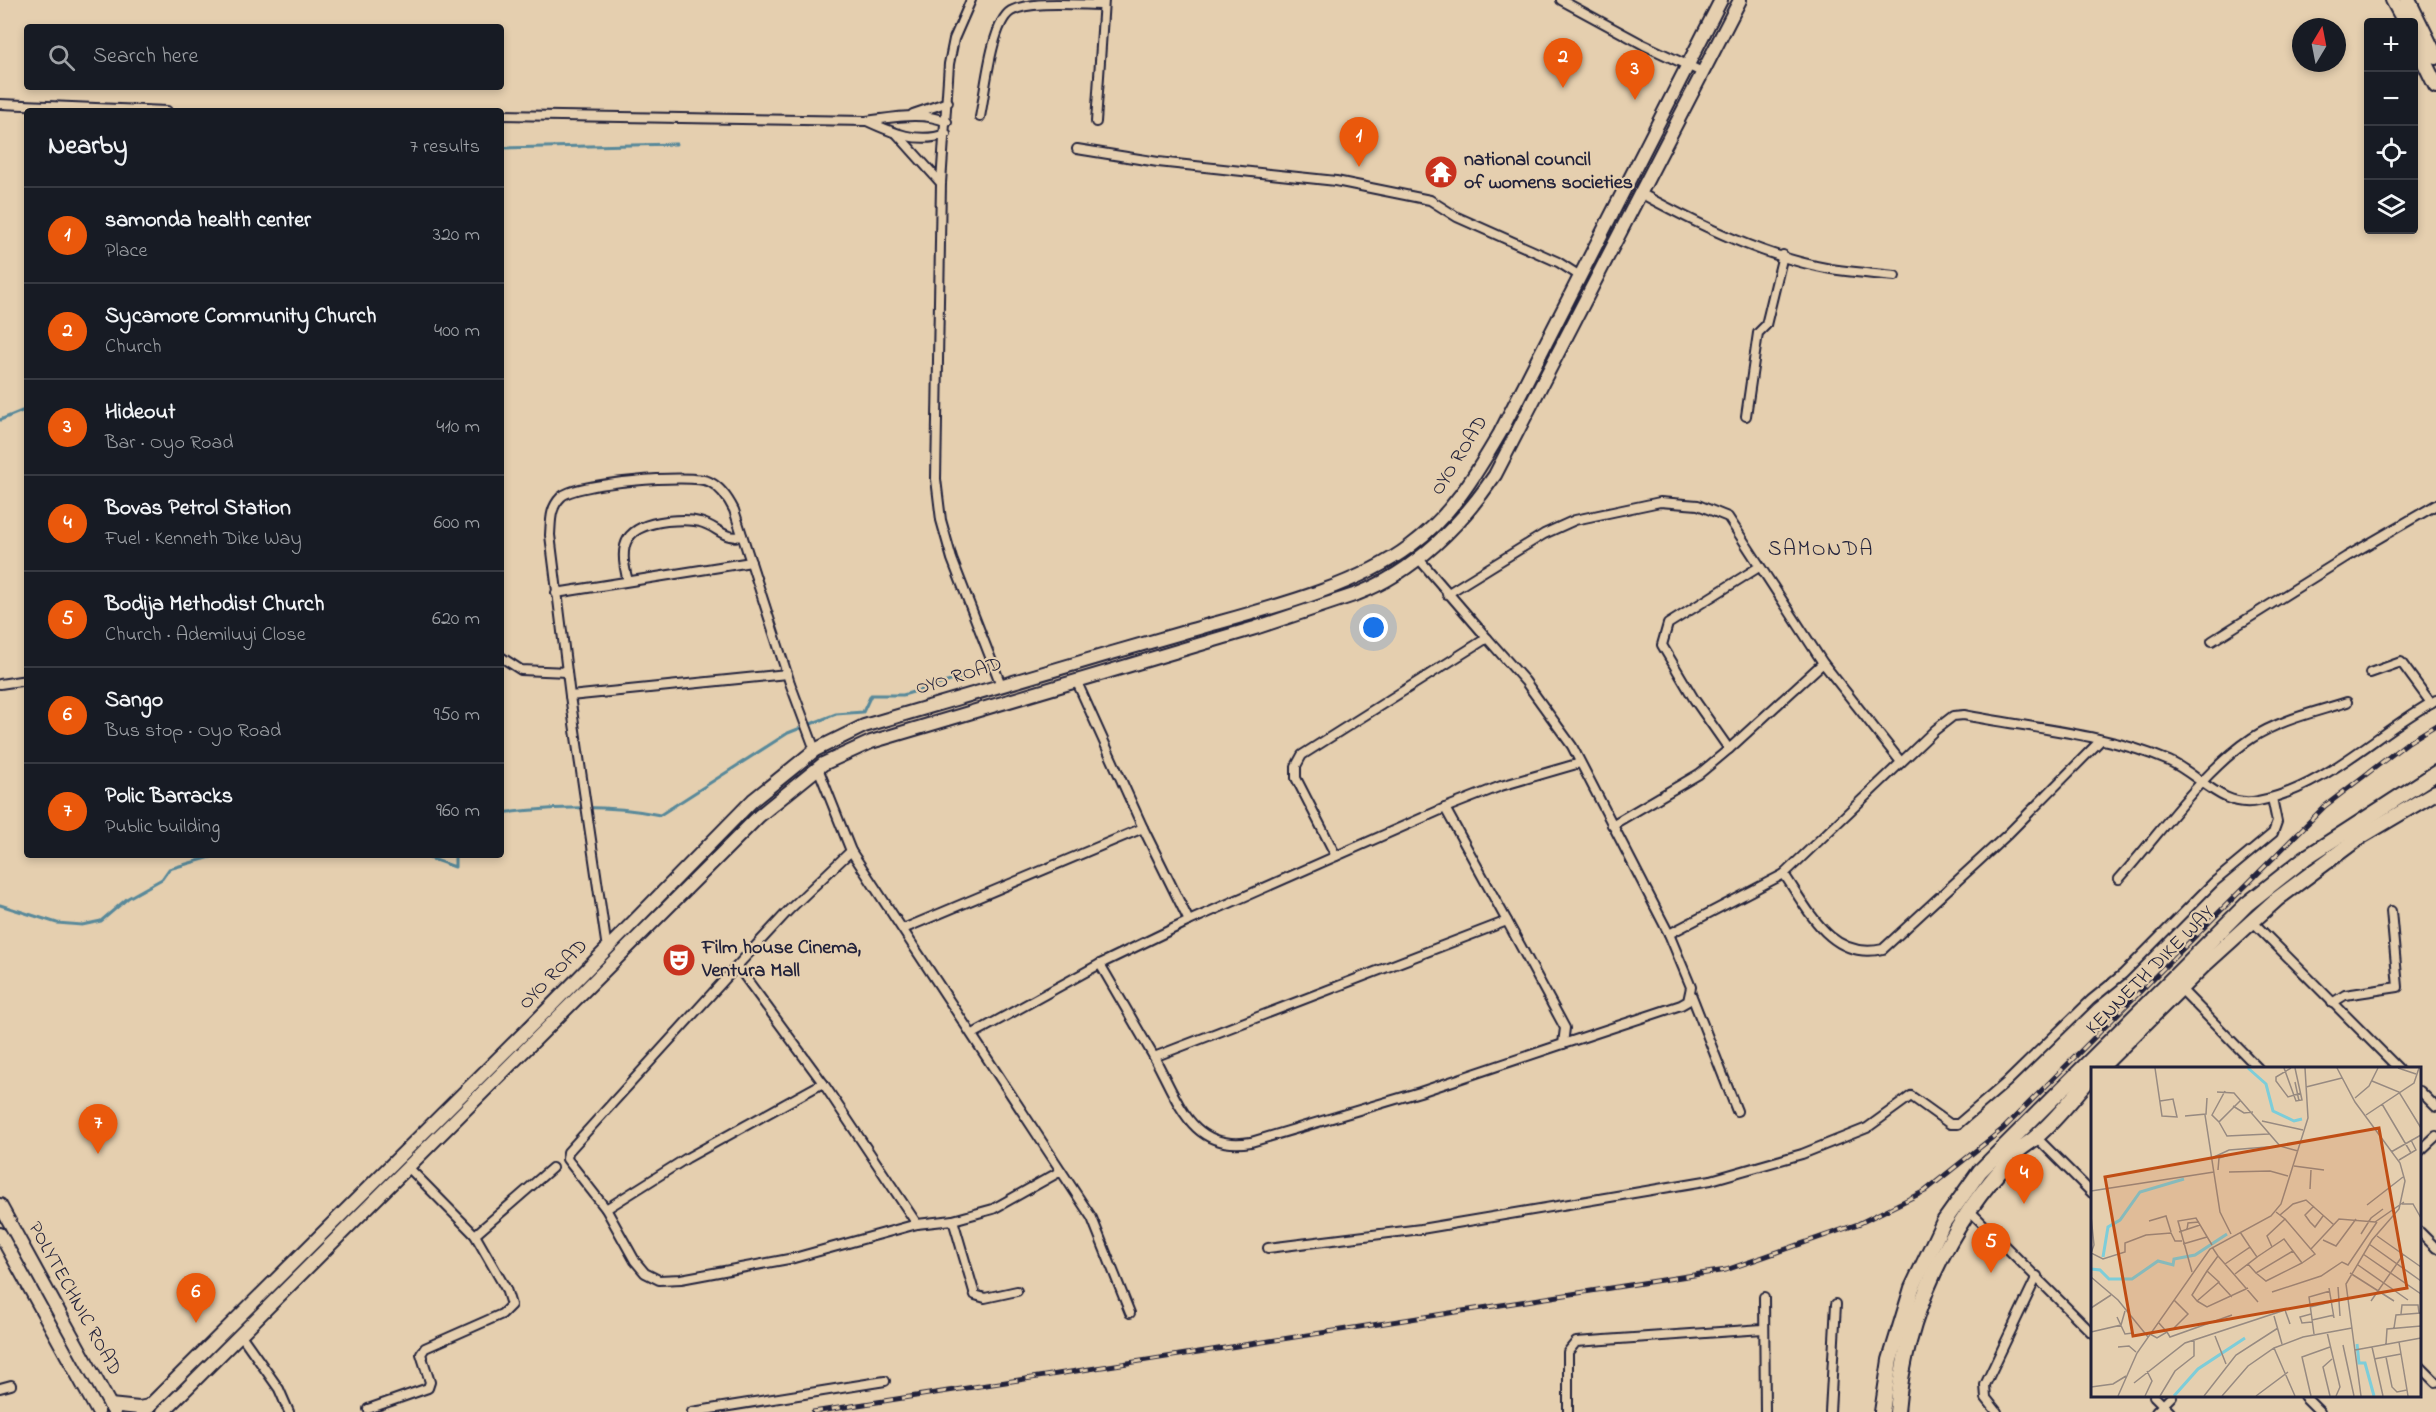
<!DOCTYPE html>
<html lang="en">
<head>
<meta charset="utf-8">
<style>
  :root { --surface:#171b24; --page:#242831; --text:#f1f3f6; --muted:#9ea1a6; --line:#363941; --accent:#ea580c }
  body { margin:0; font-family:"Indie Flower",sans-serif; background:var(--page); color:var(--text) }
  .controls { position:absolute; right:18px; top:18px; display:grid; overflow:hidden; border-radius:6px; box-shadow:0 3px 9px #0003 }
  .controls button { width:54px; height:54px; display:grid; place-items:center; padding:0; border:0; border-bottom:2px solid var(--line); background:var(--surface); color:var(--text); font:30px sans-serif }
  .compass { position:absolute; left:2292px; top:18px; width:54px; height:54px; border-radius:50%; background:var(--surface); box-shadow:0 3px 9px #0003; rotate:10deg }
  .you { position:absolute; left:1374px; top:628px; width:21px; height:21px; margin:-15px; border:4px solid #fff; border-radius:50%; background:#1a73e8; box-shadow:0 0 0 9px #1a73e833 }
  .badge { display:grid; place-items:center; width:39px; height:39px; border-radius:50%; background:var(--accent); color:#fff; font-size:20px; font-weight:700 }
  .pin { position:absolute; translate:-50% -50px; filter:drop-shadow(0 2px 3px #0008) }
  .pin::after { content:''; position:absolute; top:32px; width:21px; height:18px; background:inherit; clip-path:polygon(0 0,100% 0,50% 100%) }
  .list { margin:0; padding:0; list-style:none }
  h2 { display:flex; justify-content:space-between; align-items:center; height:78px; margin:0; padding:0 24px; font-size:26px }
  h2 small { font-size:20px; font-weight:400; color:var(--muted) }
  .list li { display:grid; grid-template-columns:39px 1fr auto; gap:18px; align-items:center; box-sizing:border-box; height:96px; padding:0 24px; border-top:2px solid var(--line) }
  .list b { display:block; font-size:22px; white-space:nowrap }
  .list p { margin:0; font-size:20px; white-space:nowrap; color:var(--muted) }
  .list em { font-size:20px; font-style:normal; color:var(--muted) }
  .icon { flex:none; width:33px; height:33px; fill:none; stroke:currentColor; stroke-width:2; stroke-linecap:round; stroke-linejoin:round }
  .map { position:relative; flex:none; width:2436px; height:1412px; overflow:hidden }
  .search { position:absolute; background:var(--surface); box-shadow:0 3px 9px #0003; left:24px; top:24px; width:480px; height:66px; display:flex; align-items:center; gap:15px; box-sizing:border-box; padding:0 21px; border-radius:6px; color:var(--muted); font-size:22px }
  .panel { position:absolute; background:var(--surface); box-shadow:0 3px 9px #0003; left:24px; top:108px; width:480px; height:750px; border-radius:6px }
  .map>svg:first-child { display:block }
</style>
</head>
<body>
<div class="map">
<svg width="2436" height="1412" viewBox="0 0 2436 1412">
  <rect width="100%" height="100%" fill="#e5cfaf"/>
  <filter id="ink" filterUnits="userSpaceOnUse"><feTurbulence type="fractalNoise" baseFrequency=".0167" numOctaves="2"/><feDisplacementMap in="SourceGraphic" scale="12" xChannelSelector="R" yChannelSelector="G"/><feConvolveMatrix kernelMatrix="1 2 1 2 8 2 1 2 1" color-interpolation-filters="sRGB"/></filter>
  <g filter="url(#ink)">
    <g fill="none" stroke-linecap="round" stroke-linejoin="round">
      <g stroke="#59899a" stroke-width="3">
        <polyline points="501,148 676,144"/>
        <polyline points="0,420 27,409"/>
        <path d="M501 813C555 807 606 804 660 815L788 733 836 714 863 712 871 695H903L964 677"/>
        <polyline points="421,855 455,867 455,855"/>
        <polyline points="0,905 57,923 82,925 101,921 128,898 162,879 169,869 218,855"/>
      </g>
      <defs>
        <g id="street">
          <polyline points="971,0 954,39 949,64 941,183 936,479 941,520 952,559 1001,685"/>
          <polyline points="1561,0 1644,45 1702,72"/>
          <polyline points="0,104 167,111"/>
          <polyline points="913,114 948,102"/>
          <path d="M501 115 866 121C892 118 922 111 947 122"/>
          <path d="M980 117C985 94 991 23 1011 11 1030 0 1080 5 1103 5"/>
          <path d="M867 121C893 133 918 144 946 134"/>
          <polyline points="1096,122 1104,0"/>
          <polyline points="898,135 941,183"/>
          <polyline points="1077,149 1158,162 1336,181 1430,200 1457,217 1558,262 1580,276"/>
          <path d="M1642 194C1701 226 1764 257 1831 269 1852 272 1874 274 1895 276"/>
          <polyline points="1746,416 1758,333 1766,325 1783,255"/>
          <polyline points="1759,567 1668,624 1662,645 1694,699 1729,749 1823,663"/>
          <path d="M628 581C617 543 626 526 667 521 678 520 689 519 700 522 717 526 723 540 742 536"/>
          <polyline points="556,593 751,562"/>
          <polyline points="1447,594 1544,534 1575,520 1660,502 1698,505 1728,517 1823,663 1901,762"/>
          <polyline points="1487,638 1525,681 1572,746 1669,934 1691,987 1688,1001 1681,1005 1563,1044"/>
          <polyline points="2212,641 2346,557 2436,505"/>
          <polyline points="501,657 521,670 567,672"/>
          <polyline points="2370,673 2401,662 2431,703"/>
          <polyline points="0,684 27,680"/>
          <polyline points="570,696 787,674"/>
          <polyline points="1445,808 1501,786 1580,763"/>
          <polyline points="1612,825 1699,774 1729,749"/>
          <polyline points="851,851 1092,1218 1130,1313"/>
          <polyline points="1336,856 1296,778 1296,766 1302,755 1487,638 1419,559"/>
          <path d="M1784 874C1809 911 1831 961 1883 949L2008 834 2101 740"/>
          <path d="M2119 879C2160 834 2201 772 2252 738 2279 720 2316 712 2347 702"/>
          <polyline points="2252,921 2398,1068"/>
          <polyline points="903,929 1143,828 1076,680"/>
          <path d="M1669 934 1784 874 1935 730 1953 716 1964 715C2030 728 2108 734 2169 761 2199 774 2222 809 2258 801 2326 788 2377 732 2436 700"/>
          <path d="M607 949 570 696 550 535C551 520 550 508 561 497 574 483 692 473 710 482 720 487 729 500 734 510L790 683 815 750"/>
          <polyline points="1100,964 1154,1057 1507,921 1445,808 1189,921"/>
          <polyline points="737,966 568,1152 567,1159 606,1209 687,1158 823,1083 737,966 789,910 851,851 818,768"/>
          <polyline points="2178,986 2258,1068"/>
          <polyline points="1691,994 1737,1111"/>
          <polyline points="2332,1003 2345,995 2398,987 2391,911"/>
          <polyline points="973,1034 1100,964 1189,921 1143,828"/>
          <path d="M1154 1057C1179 1102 1191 1152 1251 1142L1420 1092 1563 1044 1565 1028 1507 921"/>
          <polyline points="823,1083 917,1224"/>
          <polyline points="2420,1091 2436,1107"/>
          <polyline points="2036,1137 2092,1193"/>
          <polyline points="2420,1151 2436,1136"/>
          <polyline points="606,1209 635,1261 645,1273 659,1280 681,1279 794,1258 917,1224 953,1220 993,1209 1061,1171"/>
          <polyline points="1968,1209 2092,1333"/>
          <polyline points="953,1220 975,1295 985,1298 1017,1291"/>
          <polyline points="2420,1232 2436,1248"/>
          <polyline points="475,1235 552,1168"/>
          <polyline points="1268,1248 1421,1229 1711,1180 1802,1154 1867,1128 1911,1096 1950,1124 1958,1124 2007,1082 2091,1000 2123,974 2214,882 2273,833 2277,822 2272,798"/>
          <polyline points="1764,1297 1765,1412"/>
          <polyline points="241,1335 279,1389 289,1412"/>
          <polyline points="2420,1366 2436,1382"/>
          <polyline points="0,1388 11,1385"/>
          <polyline points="2154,1396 2170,1412"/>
          <polyline points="2304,1396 2320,1412"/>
          <polyline points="368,1409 428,1388 430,1382 421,1354 425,1348 502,1314 511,1305 506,1289 475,1235 409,1168"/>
          <polyline points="692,1412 885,1381"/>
          <polyline points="1568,1412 1568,1352 1576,1342 1763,1329"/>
          <polyline points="1830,1412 1836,1304"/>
          <polyline points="1997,1412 1986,1398 1985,1385 2037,1276"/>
          <polyline points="2156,1412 2172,1396"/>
        </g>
        <g id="primary">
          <polyline points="0,1205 114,1412"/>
          <polyline points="0,1234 98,1412"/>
          <polyline points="110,1405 139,1408 149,1406"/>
          <path d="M143 1412 551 1006 753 800 815 750 864 726C968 695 1073 664 1178 634 1249 613 1351 591 1410 546 1451 516 1475 476 1500 433L1721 0"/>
          <path d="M163 1412 759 816 823 764 871 742 1255 628 1357 594C1414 572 1461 525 1495 475L1740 0"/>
        </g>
        <g id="highway">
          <polyline points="2393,0 2405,22"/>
          <polyline points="2408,0 2436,57"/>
          <polyline points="2414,41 2436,86"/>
          <polyline points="2100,1068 2204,965 2277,899 2360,837 2436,792"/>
          <polyline points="1882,1412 1890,1360 1912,1288 1943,1223 1980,1171 2247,904 2305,858 2436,773"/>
          <path d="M1897 1412C1905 1315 1948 1224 2015 1154 2021 1147 2030 1143 2036 1137 2057 1119 2074 1096 2092 1076"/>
        </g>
      </defs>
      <use href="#street" stroke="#22223b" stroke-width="12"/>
      <use href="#primary" stroke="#22223b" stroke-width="16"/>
      <use href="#highway" stroke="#22223b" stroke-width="18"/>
      <use href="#street" stroke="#e5cfaf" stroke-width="8"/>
      <use href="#primary" stroke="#e5cfaf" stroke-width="12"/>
      <use href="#highway" stroke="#e5cfaf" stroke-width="14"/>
      <defs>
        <polyline id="rail" points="813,1412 1726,1270 1858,1224 1925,1191 2003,1129 2325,806 2407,743 2436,725"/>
      </defs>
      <use href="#rail" stroke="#22223b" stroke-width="5"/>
      <use href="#rail" stroke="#e5cfaf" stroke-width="3" stroke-dasharray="9" stroke-linecap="butt"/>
    </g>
  </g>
  <defs>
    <symbol id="temple-disc" viewBox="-11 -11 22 22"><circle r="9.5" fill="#c8321e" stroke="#e5cfaf"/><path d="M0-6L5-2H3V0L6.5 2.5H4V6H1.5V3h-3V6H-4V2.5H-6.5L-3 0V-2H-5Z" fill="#fff"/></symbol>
    <symbol id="theatre-disc" viewBox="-11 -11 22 22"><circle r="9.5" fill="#c8321e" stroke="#e5cfaf"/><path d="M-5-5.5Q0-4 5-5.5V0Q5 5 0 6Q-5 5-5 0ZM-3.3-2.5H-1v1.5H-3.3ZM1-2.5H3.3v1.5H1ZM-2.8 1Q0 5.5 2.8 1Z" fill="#fff"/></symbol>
  </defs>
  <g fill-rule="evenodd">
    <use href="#temple-disc" x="1422" y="153" width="38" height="38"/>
    <use href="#theatre-disc" x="660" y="941" width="38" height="38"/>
  </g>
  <g text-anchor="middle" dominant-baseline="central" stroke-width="4.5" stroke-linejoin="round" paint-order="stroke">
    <g font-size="20" font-weight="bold" fill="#22223b" stroke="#e5cfaf" text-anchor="start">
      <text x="1464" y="160">national council<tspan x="1464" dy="23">of womens societies</tspan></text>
      <text x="702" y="948">Film house Cinema,<tspan x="702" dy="23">Ventura Mall</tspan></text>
    </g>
    <g font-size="20" fill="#22223b" stroke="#e5cfaf">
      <text transform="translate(1460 456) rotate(-58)">OYO ROAD</text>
      <text transform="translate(959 677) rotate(-17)">OYO ROAD</text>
      <text transform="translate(2151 971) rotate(-45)">KENNETH DIKE WAY</text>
      <text transform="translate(554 975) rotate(-46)">OYO ROAD</text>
      <text transform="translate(74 1299) rotate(61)">POLYTECHNIC ROAD</text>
    </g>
    <g font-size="21" letter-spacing="1.5" fill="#22223b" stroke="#e5cfaf">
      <text x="1821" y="550">SAMONDA</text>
    </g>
  </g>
  <g transform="translate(2091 1067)">
    <rect width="330" height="330" fill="#e5cfaf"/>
    <path fill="none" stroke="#7dcdd9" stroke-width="3" d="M157 1 175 17 182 44 203 54 211 52M12 190 17 160 29 153 49 125 93 112M0 202 9 203 18 212H41L67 194 82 198 83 192 104 188 136 167M266 277 268 296H274L283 329M83 329 107 302 154 271"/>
    <path fill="none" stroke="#978a81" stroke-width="1.5" d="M64 1 71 49 86 50 82 32 69 34M193 1 205 34 211 33 204 1M200 1 185 10V14L197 30 210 26M246 1 264 35 309 96 314 114 308 142 281 173 255 217 270 329M307 1 325 7M281 14 308 25 330 61M204 15 208 34M215 20 251 11M126 25 143 26 189 79M264 31 278 19 287 1M150 33 128 55 136 69 178 67M291 37 320 86M142 39 153 46 162 45M114 48 129 145 140 167M275 48 323 16 328 1M94 49 115 47 116 31M171 54 212 63M128 55 121 48 134 24M300 85 330 68M123 90 138 83 189 79 207 84M308 93 325 83 320 73M203 99 233 103M127 103 128 91 138 88M138 105 179 104 197 109M219 122 220 103M0 124 123 105M311 137H322L330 151M276 138 312 110M223 139 214 148 219 155 224 160 232 149M189 148 202 137 215 133 243 158M0 149 3 178 0 186 12 192 34 185V176L55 168 80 166 84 174H91M194 152 224 187 211 196M58 154 75 149 80 165M96 163 97 156 108 155M88 165 109 158M270 167 280 151 292 142M286 169 330 200M232 173 245 179 265 152M92 177 116 170M278 177 330 214M181 180 176 169 194 152 185 145M220 182 248 152 284 155 313 135M272 187 330 227M127 189 167 235M134 197 159 180 149 165M157 197 165 206 202 184 193 172 166 190M267 198 317 233M116 204 101 228 106 234 128 215 116 204 127 189 121 180M101 205 87 154 105 151 121 178M165 206 175 214 211 196 202 184M259 206 303 234M144 207 166 190 159 180M0 210 27 233 57 270M128 216 141 230M247 220 249 249M238 221 243 251M181 225 230 209 251 195 257 198 286 155M83 233 97 247 83 261M106 234 116 240 157 221M280 234 312 188M219 240 248 233M0 241 20 228M220 247 209 250 211 256 221 255M310 247 311 238H327L328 246M183 249 191 277M26 250 34 267 42 266M221 253 243 248M303 261 305 248 330 246M0 265 30 258 34 244M76 265 79 270 141 248M236 265 249 320 245 329M59 267 66 271 76 265 67 255M223 267 218 230 239 224M124 269 135 297M308 275 317 329M295 277 296 262 330 259M252 278 263 329M27 280 38 279 45 285M281 280 292 329M183 281 204 329M264 283 330 271M295 290 301 320 306 325 316 323M283 292 310 287M43 316 94 276 194 243 199 257M0 320 22 317 35 309M27 329 46 286 119 182 180 149 190 137 217 51 214 1M54 329 61 314 56 304M69 329 84 304 103 289V273M113 329 145 288 187 261M131 329 157 299 183 281 212 270 261 261M165 329 197 305M220 329 211 290 239 280M239 329 232 300 241 292"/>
    <path fill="#c04e15" fill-opacity="0.15" stroke="#c04e15" stroke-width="3" d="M288 61 316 221 42 269 14 110Z"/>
    <rect width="330" height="330" fill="none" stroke="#22223b" stroke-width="3"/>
  </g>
</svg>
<div class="controls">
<button>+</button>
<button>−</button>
<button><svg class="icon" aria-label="locate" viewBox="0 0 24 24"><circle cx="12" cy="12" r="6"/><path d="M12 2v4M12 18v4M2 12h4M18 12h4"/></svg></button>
<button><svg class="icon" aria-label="layers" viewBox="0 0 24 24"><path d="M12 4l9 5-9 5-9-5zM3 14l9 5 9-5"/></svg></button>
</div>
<svg class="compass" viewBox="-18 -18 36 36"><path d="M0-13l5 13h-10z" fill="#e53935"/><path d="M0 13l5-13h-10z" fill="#9ea1a6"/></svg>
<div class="you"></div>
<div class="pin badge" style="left:1359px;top:167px">1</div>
<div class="pin badge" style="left:1563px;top:88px">2</div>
<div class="pin badge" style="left:1635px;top:100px">3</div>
<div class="pin badge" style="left:2024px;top:1204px">4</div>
<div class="pin badge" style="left:1991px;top:1273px">5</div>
<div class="pin badge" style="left:196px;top:1323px">6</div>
<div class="pin badge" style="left:98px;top:1154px">7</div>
<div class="search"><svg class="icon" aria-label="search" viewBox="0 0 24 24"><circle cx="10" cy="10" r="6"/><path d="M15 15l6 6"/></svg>Search here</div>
<section class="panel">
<h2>Nearby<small>7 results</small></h2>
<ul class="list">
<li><span class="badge">1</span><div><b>samonda health center</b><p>Place</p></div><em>320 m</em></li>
<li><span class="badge">2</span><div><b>Sycamore Community Church</b><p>Church</p></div><em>400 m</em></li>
<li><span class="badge">3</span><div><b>Hideout</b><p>Bar · Oyo Road</p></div><em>410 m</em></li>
<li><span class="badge">4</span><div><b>Bovas Petrol Station</b><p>Fuel · Kenneth Dike Way</p></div><em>600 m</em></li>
<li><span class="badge">5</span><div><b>Bodija Methodist Church</b><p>Church · Ademiluyi Close</p></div><em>620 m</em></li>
<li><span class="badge">6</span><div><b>Sango</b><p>Bus stop · Oyo Road</p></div><em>950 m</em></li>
<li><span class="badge">7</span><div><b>Polic Barracks</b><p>Public building</p></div><em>960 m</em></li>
</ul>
</section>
</div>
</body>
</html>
